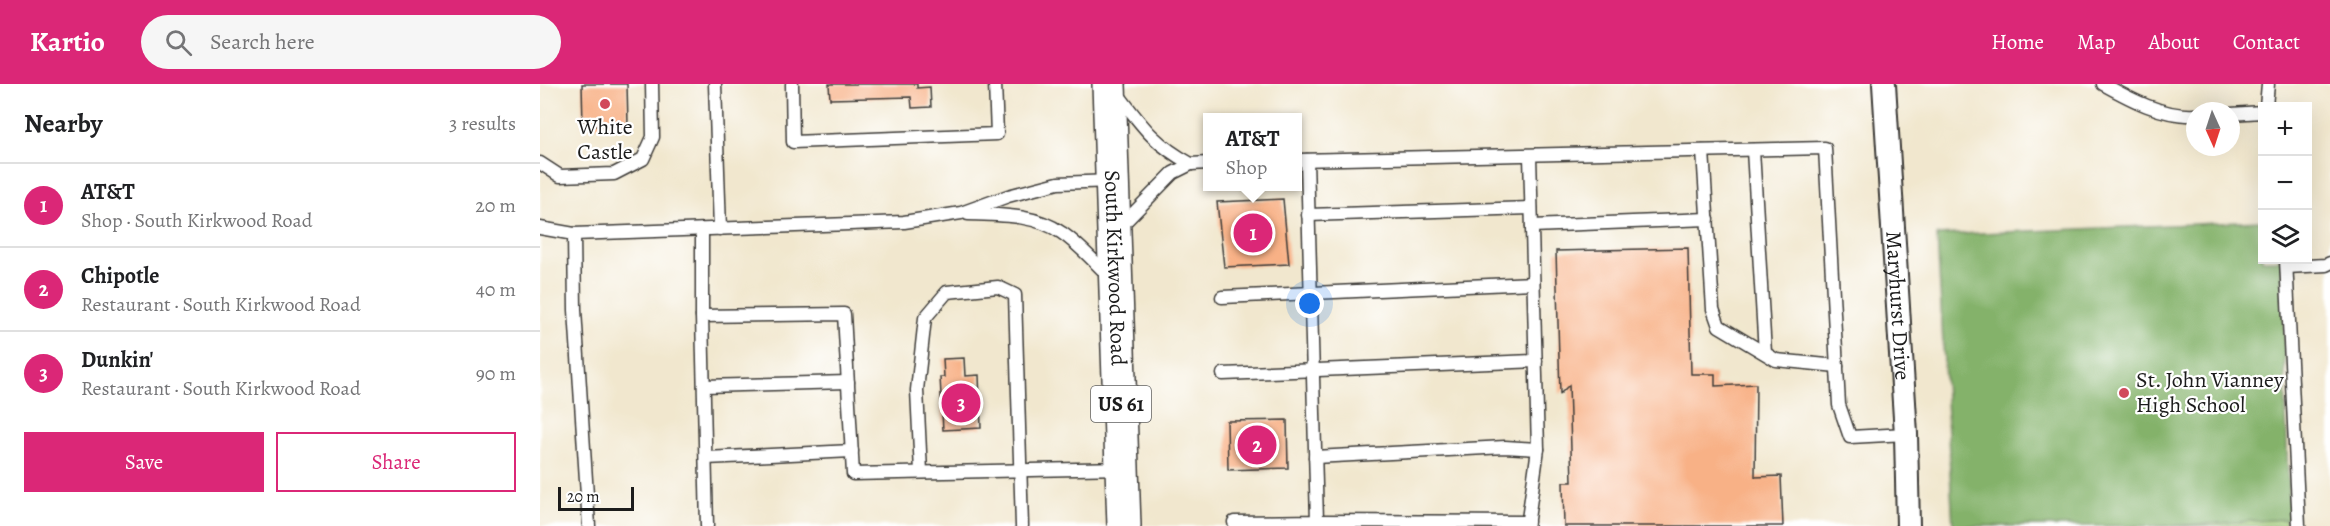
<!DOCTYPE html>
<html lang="en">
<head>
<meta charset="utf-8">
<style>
  :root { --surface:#fff; --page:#f6f6f6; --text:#202124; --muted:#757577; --line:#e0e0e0; --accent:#db2777 }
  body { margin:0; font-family:Alegreya,serif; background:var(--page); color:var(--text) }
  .controls { position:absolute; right:18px; top:18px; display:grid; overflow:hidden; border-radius:0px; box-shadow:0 6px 24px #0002 }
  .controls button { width:54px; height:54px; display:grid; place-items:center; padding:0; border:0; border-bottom:2px solid var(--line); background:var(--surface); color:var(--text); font:30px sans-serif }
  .compass { position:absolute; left:1646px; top:18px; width:54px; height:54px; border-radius:50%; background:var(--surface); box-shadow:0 6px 24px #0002; rotate:177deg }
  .scale { position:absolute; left:18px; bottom:15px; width:76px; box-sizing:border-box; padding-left:6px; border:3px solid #1c1c1c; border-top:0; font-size:16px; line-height:21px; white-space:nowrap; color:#1c1c1c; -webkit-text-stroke:4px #fff; paint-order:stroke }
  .you { position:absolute; left:770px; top:220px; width:21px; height:21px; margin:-15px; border:4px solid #fff; border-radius:50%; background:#1a73e8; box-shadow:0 0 0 9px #1a73e833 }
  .badge { display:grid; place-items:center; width:39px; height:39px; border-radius:50%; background:var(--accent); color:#fff; font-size:20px; font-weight:700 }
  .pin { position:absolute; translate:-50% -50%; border:3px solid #fff; box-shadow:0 2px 6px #0006 }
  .popup { position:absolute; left:663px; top:29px; width:99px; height:78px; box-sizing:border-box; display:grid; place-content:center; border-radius:0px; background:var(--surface); filter:drop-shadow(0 2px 4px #0005); font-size:20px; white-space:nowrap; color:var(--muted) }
  .popup b { font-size:22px; color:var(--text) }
  .popup::after { content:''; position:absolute; left:50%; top:100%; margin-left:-12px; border:12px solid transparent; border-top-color:var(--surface) }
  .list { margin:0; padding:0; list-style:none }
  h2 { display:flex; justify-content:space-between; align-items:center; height:78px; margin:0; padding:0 24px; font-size:26px }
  h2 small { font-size:20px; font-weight:400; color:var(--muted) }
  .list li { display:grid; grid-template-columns:39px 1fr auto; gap:18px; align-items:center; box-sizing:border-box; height:84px; padding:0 24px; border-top:2px solid var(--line) }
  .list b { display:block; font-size:22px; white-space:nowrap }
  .list p { margin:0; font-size:20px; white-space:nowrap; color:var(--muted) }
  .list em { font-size:20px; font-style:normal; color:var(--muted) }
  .actions { display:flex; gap:12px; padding:18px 24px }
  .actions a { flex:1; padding:14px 0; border:2px solid var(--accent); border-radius:0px; text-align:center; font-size:21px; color:var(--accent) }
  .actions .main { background:var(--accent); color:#fff }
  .icon { flex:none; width:33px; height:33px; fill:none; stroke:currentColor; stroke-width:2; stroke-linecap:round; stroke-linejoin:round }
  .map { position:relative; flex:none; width:1790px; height:442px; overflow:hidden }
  header { display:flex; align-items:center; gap:36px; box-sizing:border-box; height:84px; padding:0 30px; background:var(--accent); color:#fff }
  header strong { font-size:28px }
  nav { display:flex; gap:33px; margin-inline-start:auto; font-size:21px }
  .search { width:420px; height:54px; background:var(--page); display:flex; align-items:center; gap:15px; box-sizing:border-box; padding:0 21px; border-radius:33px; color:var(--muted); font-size:22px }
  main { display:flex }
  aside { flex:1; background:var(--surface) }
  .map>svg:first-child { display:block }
</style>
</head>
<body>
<header>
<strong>Kartio</strong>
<div class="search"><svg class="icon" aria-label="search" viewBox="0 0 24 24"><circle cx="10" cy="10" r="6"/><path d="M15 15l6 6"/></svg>Search here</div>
<nav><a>Home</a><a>Map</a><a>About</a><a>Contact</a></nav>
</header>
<main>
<aside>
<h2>Nearby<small>3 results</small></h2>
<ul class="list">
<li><span class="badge">1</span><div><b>AT&amp;T</b><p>Shop · South Kirkwood Road</p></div><em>20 m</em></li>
<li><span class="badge">2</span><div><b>Chipotle</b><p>Restaurant · South Kirkwood Road</p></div><em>40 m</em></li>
<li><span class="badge">3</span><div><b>Dunkin'</b><p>Restaurant · South Kirkwood Road</p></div><em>90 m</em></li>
</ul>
<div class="actions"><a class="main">Save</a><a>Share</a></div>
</aside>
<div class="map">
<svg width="1790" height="442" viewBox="0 0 1790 442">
  <rect width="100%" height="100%" fill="#fff"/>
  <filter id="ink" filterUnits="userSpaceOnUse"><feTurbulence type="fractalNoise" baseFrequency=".0167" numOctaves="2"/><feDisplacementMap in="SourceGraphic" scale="12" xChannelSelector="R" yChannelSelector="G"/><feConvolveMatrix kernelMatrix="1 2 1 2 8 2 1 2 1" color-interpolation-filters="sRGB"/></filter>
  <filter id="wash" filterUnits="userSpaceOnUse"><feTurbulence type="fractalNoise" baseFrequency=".008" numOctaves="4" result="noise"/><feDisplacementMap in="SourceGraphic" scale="24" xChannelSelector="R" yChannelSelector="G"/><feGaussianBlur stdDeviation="1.35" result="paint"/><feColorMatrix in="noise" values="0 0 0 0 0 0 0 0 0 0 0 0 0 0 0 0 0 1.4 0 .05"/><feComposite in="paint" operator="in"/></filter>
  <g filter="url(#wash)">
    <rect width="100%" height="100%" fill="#f1e7ce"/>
    <polygon fill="#a6cf7a" stroke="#61764b" stroke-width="1.5" points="1745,433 1746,442 1592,442"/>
    <polygon fill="#84b26a" stroke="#506743" stroke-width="1.5" points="1722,137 1722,176 1742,176 1749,435 1630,442 1413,442 1397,151"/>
    <g id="blocks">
      <g fill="#f8b186">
        <polygon points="42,0 87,0 88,41 43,42"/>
        <polygon points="289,0 377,0 377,4 390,3 391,23 372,24 371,13 290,15"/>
        <polygon points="743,115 749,180 684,183 677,118"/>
        <polygon points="1148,164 1151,290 1175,290 1175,302 1216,300 1215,393 1241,392 1243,442 1024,442 1023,398 1032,398 1029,301 1020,310 1016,167"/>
        <polygon points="424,274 425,292 439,291 441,344 403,346 400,293 404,293 403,275"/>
        <polygon points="747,336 748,384 688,386 687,337"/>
      </g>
    </g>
  </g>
  <g filter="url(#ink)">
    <use href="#blocks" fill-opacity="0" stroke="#3c3a37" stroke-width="1.5"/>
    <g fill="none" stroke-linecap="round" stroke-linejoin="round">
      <defs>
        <g id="lane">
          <polyline points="175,0 180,145"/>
          <polyline points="252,0 253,58 457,50 455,0"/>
          <path d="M1563 0C1590 15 1623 33 1655 31"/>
          <path d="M577 9C602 42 614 60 651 80"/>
          <polyline points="1726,22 1728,0"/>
          <polyline points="1691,30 1722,28"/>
          <polyline points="1213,66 1225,269"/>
          <polyline points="1163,67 1173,225 1179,242 1236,276 1297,282"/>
          <polyline points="758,76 1285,64 1299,321 1310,353 1366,350"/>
          <polyline points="0,79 20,92 74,90 103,75 113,53 112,0"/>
          <path d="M428 130C459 131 496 130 522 149 540 161 555 179 570 193"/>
          <polyline points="768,131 991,124"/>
          <polyline points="992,142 1168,135"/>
          <polyline points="0,144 34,150 364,138 421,129 468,112 518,99 572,97"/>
          <polyline points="579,144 633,89 651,80 668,79"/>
          <polyline points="162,146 162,232"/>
          <polyline points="34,150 35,226 49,442"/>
          <polyline points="1746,176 1759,442"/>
          <polyline points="1747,183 1786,181 1790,179"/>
          <polyline points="682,213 993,199"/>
          <polyline points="683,290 996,277"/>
          <polyline points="164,302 308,298"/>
          <polyline points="775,373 965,363 998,365"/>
          <polyline points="166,374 312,367"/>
          <polyline points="381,388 377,306 385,234 407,208 458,203 475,211 482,442"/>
          <polyline points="777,437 988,438"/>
          <polyline points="167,442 162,232 304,230 313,390 582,384"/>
          <polyline points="695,442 694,438 777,437 767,76"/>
          <polyline points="987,442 998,365 990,72"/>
        </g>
        <g id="street">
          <path id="s1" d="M1344 0 1366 350 1368 442"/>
        </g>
        <g id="primary">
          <path id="s2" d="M569 0 584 442"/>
        </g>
      </defs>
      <use href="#lane" stroke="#3c3a37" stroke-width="15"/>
      <use href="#street" stroke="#3c3a37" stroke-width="26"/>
      <use href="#primary" stroke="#3c3a37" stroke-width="36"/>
      <use href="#lane" stroke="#fff" stroke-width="12"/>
      <use href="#street" stroke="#fff" stroke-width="22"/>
      <use href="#primary" stroke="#fff" stroke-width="33"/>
    </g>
  </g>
  <g fill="#d1495b" stroke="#fff" stroke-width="2">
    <circle cx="65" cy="20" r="6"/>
    <circle cx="1584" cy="309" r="6"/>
  </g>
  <g text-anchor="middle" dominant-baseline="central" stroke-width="4.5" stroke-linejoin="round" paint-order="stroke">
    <rect fill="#fff" stroke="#606060" stroke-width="1.5" x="551" y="302" width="60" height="36" rx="4.5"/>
    <g font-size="21" font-weight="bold" fill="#1c1c1c">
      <text x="581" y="320">US 61</text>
    </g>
    <g font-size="22" fill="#1c1c1c" stroke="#fff">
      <text x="65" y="43">White<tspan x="65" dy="25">Castle</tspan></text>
      <text x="1596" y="296" text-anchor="start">St. John Vianney<tspan x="1596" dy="25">High School</tspan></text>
    </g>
    <g font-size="22" fill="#1c1c1c" stroke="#fff">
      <text stroke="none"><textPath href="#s2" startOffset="184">South Kirkwood Road</textPath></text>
      <text stroke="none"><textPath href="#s1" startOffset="222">Maryhurst Drive</textPath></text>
    </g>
  </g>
</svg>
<div class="controls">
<button>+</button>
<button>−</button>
<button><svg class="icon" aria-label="layers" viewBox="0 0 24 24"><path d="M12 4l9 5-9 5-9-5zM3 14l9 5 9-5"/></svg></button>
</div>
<svg class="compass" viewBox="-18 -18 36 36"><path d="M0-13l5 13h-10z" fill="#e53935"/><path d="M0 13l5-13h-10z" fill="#757577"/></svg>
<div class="scale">20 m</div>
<div class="you"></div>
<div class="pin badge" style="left:713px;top:149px">1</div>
<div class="popup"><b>AT&amp;T</b>Shop</div>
<div class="pin badge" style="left:717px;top:361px">2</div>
<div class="pin badge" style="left:421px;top:319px">3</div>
</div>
</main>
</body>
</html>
